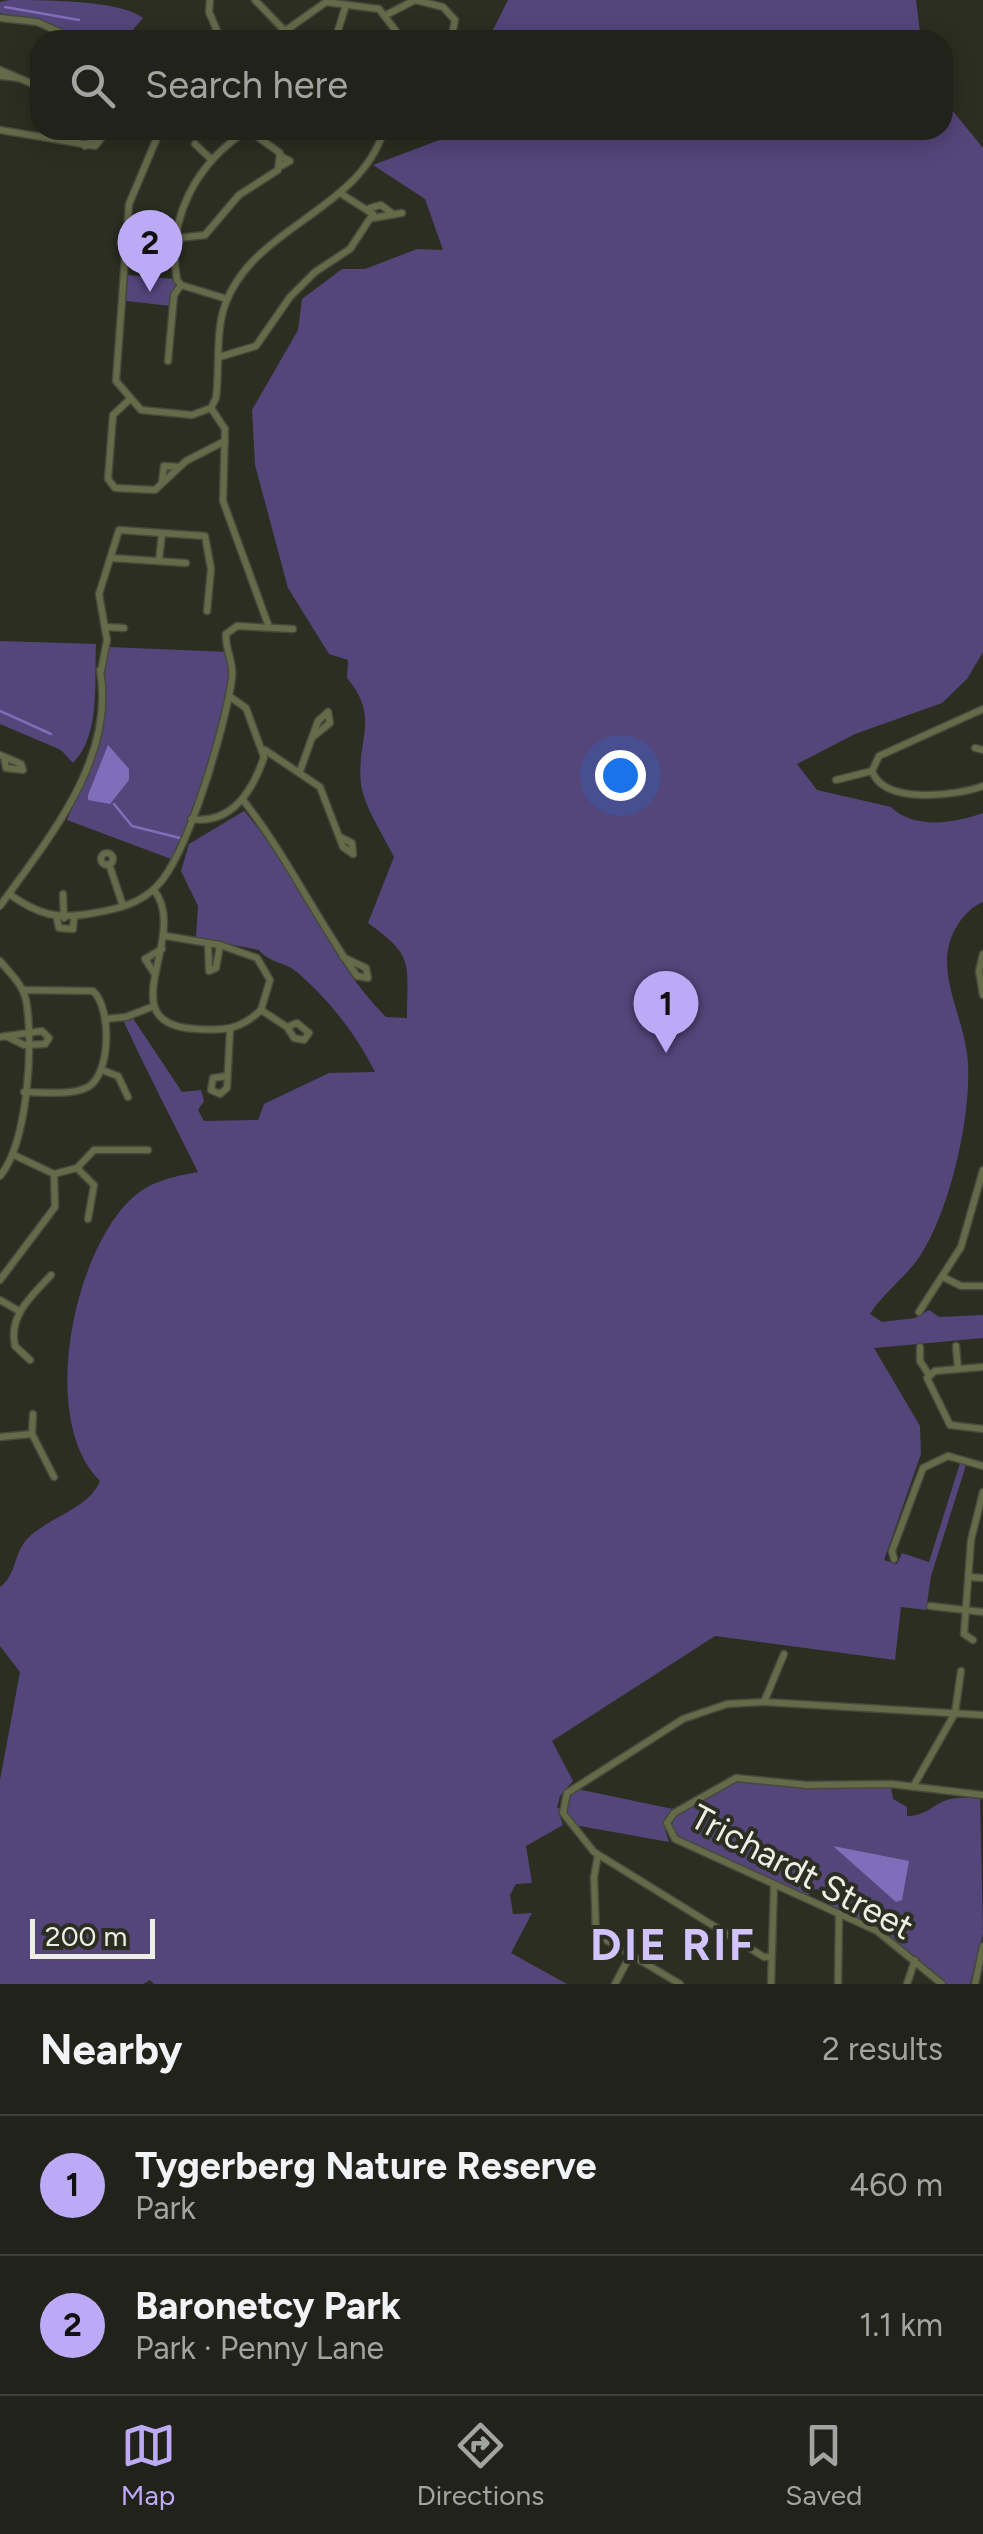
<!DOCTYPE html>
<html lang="en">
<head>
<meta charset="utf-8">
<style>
  :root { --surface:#212219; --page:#292a22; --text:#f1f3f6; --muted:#a2a4a2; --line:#3e3f38; --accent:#bcaaf6 }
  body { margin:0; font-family:Figtree,sans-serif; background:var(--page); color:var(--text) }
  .scale { position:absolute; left:30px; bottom:25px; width:125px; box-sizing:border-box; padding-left:10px; border:5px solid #edefe6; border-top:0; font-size:28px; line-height:35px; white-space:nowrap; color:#edefe6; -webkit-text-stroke:8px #2c2e21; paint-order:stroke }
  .you { position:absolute; left:620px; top:775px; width:35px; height:35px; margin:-25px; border:8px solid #fff; border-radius:50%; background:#1a73e8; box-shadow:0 0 0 15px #1a73e833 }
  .badge { display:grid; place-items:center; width:65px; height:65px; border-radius:50%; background:var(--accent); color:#111; font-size:32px; font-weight:700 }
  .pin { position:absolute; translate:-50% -82px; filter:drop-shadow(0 2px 5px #0008) }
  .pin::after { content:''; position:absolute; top:52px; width:35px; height:30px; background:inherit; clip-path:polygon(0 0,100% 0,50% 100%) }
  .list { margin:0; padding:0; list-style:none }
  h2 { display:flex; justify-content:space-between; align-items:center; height:130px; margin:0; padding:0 40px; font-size:42px }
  h2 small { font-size:32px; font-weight:400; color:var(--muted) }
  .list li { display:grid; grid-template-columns:65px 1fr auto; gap:30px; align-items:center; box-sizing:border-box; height:140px; padding:0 40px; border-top:2px solid var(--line) }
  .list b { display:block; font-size:38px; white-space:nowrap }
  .list p { margin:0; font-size:32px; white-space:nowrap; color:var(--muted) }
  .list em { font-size:32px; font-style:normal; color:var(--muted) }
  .icon { flex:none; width:55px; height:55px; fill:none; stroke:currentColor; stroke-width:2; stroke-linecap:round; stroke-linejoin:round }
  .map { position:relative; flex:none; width:983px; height:1984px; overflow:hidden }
  .search { position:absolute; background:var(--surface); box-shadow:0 5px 25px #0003; left:30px; right:30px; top:30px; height:110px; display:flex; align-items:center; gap:25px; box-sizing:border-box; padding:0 35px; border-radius:30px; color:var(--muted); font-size:38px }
  .sheet { height:410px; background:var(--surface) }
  nav { display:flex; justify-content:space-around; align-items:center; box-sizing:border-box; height:140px; border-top:2px solid var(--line); background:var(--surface); font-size:28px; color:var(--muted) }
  nav a { display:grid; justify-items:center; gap:5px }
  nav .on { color:var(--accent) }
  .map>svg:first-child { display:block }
</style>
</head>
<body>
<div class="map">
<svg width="983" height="1984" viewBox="0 0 983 1984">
  <rect width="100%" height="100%" fill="#2c2e21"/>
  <g fill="#54467b">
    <path d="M9 0C42 0 121 0 143 18L124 40C80 40 43 21 0 13V2Z"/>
    <polygon points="508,0 916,0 921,40 488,40"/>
    <path d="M943 99 983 148V652L967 679 942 703 855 734 797 764 817 790 891 807C914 830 956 823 983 813V902C962 911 948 936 947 958 946 993 966 1027 968 1063 971 1118 950 1210 920 1256 906 1277 883 1293 870 1314L882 1322 915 1318 929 1310 939 1317 983 1315V1338L874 1348 920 1426 921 1454 884 1560 897 1564 902 1553 929 1562 961 1460 967 1462 931 1576 926 1610 901 1607 895 1660 715 1636 552 1741 573 1781 560 1796 557 1808 565 1809 568 1797 577 1789 673 1809 665 1823 671 1826 676 1816 735 1782 813 1789 891 1787 893 1799 907 1807V1816C938 1815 932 1792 980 1799L983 1934 970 1984H947L880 1929 822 1903 823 1893 816 1889 806 1896 678 1836 671 1829H665L669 1842 574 1825 566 1811H558L563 1825 526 1846 532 1883 516 1884 510 1895 513 1914 532 1913 511 1953 567 1984H154L150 1980 143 1984H0V1780L20 1672 0 1646V1587C16 1576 14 1553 27 1539 48 1517 89 1509 100 1481 39 1421 72 1258 129 1201 149 1181 172 1177 198 1172 173 1122 147 1072 123 1020L132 1017 182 1092 201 1090 204 1101 198 1110 204 1121 258 1120 264 1104 329 1073 375 1072C356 1034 330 1001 298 973 285 961 270 964 259 950L196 937 198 906 181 871 189 844 244 811C299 874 327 958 386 1017L407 1018C407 962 415 957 368 923L394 857C384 836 364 807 361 784 356 738 381 719 347 678L348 660 329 654 288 588 255 465 252 410 298 330 302 299 342 269H365L417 249 443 250 425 199 373 165 466 130H943Z"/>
    <polygon points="128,275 174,279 177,283 171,306 126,301"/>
    <path d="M0 641 96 644C94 681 101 735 73 763L61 750 0 724Z"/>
    <path d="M108 647 230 652C230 721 200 797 174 860L67 820 97 751Z"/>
  </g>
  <g fill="#816db9">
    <polygon points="108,745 129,769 129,780 110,804 88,800 88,795"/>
    <polygon points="833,1846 909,1861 902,1900 896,1902"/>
  </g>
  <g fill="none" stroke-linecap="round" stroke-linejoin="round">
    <g stroke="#816db9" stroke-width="2.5">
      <polyline points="5,7 79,20"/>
      <polyline points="0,711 51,734"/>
      <polyline points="114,804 132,826 180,838"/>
    </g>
    <defs>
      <g id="minor">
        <polyline points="210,0 209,12 221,40"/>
        <polyline points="255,0 285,31"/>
        <polyline points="386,15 415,0 443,7 455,20 451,40"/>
        <polyline points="0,18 37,22 78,40"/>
        <polyline points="280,40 285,31 326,2 379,9 396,31 395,40"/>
        <polyline points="335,40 346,5"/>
        <polyline points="0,70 40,87"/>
        <polyline points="0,76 19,78"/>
        <polyline points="0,130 95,146 108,130"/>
        <polyline points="155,130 164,134 174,130"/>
        <path d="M159 133 129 204 116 381 141 410 192 415 211 408 216 398C220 369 215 333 225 305 253 226 359 212 384 130"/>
        <polyline points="195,144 212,160"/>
        <polyline points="85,146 103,130"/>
        <polyline points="280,156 290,161 281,166"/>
        <polyline points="370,208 381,205 393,214"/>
        <polyline points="373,218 402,213"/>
        <polyline points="179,238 205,235 239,195 278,170 280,153 248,130"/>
        <path d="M227 299 181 285 177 280C166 218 197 162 248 130"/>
        <polyline points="219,357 256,346 290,297 315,272 350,249 373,214 340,193"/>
        <polyline points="168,361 174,295 181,285"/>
        <polyline points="130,399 113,415 108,479 115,488 155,490 186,461 225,441"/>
        <polyline points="211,408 225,429 223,501 269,627"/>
        <polyline points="162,482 164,466 179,467"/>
        <polyline points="111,558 186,563"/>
        <polyline points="159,561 162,533"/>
        <polyline points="105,627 124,628"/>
        <polyline points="101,671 107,640 99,594 119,530 205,536 211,569 207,611"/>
        <polyline points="314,736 330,723 328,712"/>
        <polyline points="975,748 983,750"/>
        <polyline points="265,750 320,787 343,847 353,854"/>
        <polyline points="0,755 21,764 23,770 6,768 4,757"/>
        <polyline points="300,771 318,721 328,712"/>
        <polyline points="872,771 879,756 983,709"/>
        <path d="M872 771C884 805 956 796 983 786"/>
        <polyline points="836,780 872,771"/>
        <path d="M243 800C287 856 316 919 357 976L368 978 366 968 343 957"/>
        <path d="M191 819C232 825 253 790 264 757L246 708 229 696"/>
        <polyline points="340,837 352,843 353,854"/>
        <circle cx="107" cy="859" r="6"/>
        <polyline points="109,864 123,906"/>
        <path d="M154 890C191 937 106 1024 196 1029 223 1031 240 1030 261 1010L270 980 257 958 220 945 166 936"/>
        <path d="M9 894C39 915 57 920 94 913 117 909 140 904 157 886 188 855 226 724 232 678 234 660 225 651 226 634L237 626 293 629"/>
        <polyline points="63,894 64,918"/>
        <path d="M0 906C48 839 116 759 100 670"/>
        <polyline points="57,919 59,928 73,929 74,917"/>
        <polyline points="208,943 209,971 216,968 220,945"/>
        <polyline points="983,954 979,971 983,995"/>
        <path d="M0 961C10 973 23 985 26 1000 34 1043 28 1142 0 1176"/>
        <polyline points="154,973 145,959 162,949"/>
        <path d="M23 990 93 991C112 1008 111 1074 88 1087 72 1096 42 1092 24 1092"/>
        <polyline points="261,1010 287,1027 294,1038 304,1040 309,1033 297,1023 287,1027"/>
        <polyline points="105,1019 126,1017 154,1006"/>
        <polyline points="0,1037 42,1031 49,1038 45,1044 24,1045 6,1036"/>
        <polyline points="102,1070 118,1076 128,1097"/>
        <polyline points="227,1076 213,1078 211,1090 220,1094 227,1088 230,1031"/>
        <polyline points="14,1155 54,1174"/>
        <polyline points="77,1168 94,1150 148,1150"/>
        <polyline points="77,1168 94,1185 88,1219"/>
        <polyline points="54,1174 77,1168"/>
        <polyline points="943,1277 961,1286 983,1286"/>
        <polyline points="0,1280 55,1207 54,1174"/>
        <polyline points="0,1300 19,1311"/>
        <polyline points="919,1312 961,1247 983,1170"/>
        <polyline points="956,1346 958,1369"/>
        <polyline points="920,1347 920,1361 929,1375"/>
        <path d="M30 1360 15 1346C8 1315 32 1296 51 1275"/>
        <polyline points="983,1367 935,1371 927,1378 950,1425 983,1429"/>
        <polyline points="33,1414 32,1434 54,1477"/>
        <polyline points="0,1437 32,1434"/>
        <polyline points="894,1559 892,1551 923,1468 948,1456 983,1466"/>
        <polyline points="970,1577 983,1578"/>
        <polyline points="930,1606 983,1612"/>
        <polyline points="973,1640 964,1634 971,1540 983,1492"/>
        <polyline points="764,1702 784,1654"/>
        <polyline points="913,1787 955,1713 961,1671"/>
        <polyline points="598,1855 594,1877 596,1934 680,1984"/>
        <polyline points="771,1957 764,1957 594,1852 563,1813 567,1793 683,1719 727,1704 764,1702 983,1715"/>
        <polyline points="615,1984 631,1954"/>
        <polyline points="771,1984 774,1885"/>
        <polyline points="838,1984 839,1914"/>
        <polyline points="907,1984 915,1960"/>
        <polyline points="942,1984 877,1931 675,1839 667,1823 674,1813 736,1778 807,1785 891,1784 983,1795"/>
        <polyline points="975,1984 983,1946"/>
      </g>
    </defs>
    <use href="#minor" stroke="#47493d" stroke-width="9"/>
    <use href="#minor" stroke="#656b49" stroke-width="6"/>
  </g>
  <g text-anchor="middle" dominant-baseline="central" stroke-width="8" stroke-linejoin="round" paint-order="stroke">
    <g font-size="35" fill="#edefe6" stroke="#2c2e21">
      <text transform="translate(802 1872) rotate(28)">Trichardt Street</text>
    </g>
    <g font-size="45" font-weight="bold" letter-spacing="2.5" fill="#d1c4fe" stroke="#2c2e21">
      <text x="673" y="1944">DIE RIF</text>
    </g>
  </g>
</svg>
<div class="scale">200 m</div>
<div class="you"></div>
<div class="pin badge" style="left:666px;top:1053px">1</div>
<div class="pin badge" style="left:150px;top:292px">2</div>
<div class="search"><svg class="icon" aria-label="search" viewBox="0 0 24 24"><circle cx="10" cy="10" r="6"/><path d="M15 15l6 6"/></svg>Search here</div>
</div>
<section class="sheet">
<h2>Nearby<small>2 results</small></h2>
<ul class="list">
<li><span class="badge">1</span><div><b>Tygerberg Nature Reserve</b><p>Park</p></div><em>460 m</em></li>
<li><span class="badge">2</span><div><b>Baronetcy Park</b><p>Park · Penny Lane</p></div><em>1.1 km</em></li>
</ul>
</section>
<nav>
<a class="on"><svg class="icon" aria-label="map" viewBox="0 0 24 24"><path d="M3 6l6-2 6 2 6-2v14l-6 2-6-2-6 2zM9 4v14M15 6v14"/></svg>Map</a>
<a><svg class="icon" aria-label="directions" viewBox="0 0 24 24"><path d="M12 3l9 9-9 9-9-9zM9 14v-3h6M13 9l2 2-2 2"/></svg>Directions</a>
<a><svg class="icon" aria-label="saved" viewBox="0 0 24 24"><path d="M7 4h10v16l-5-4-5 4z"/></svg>Saved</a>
</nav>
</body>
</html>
